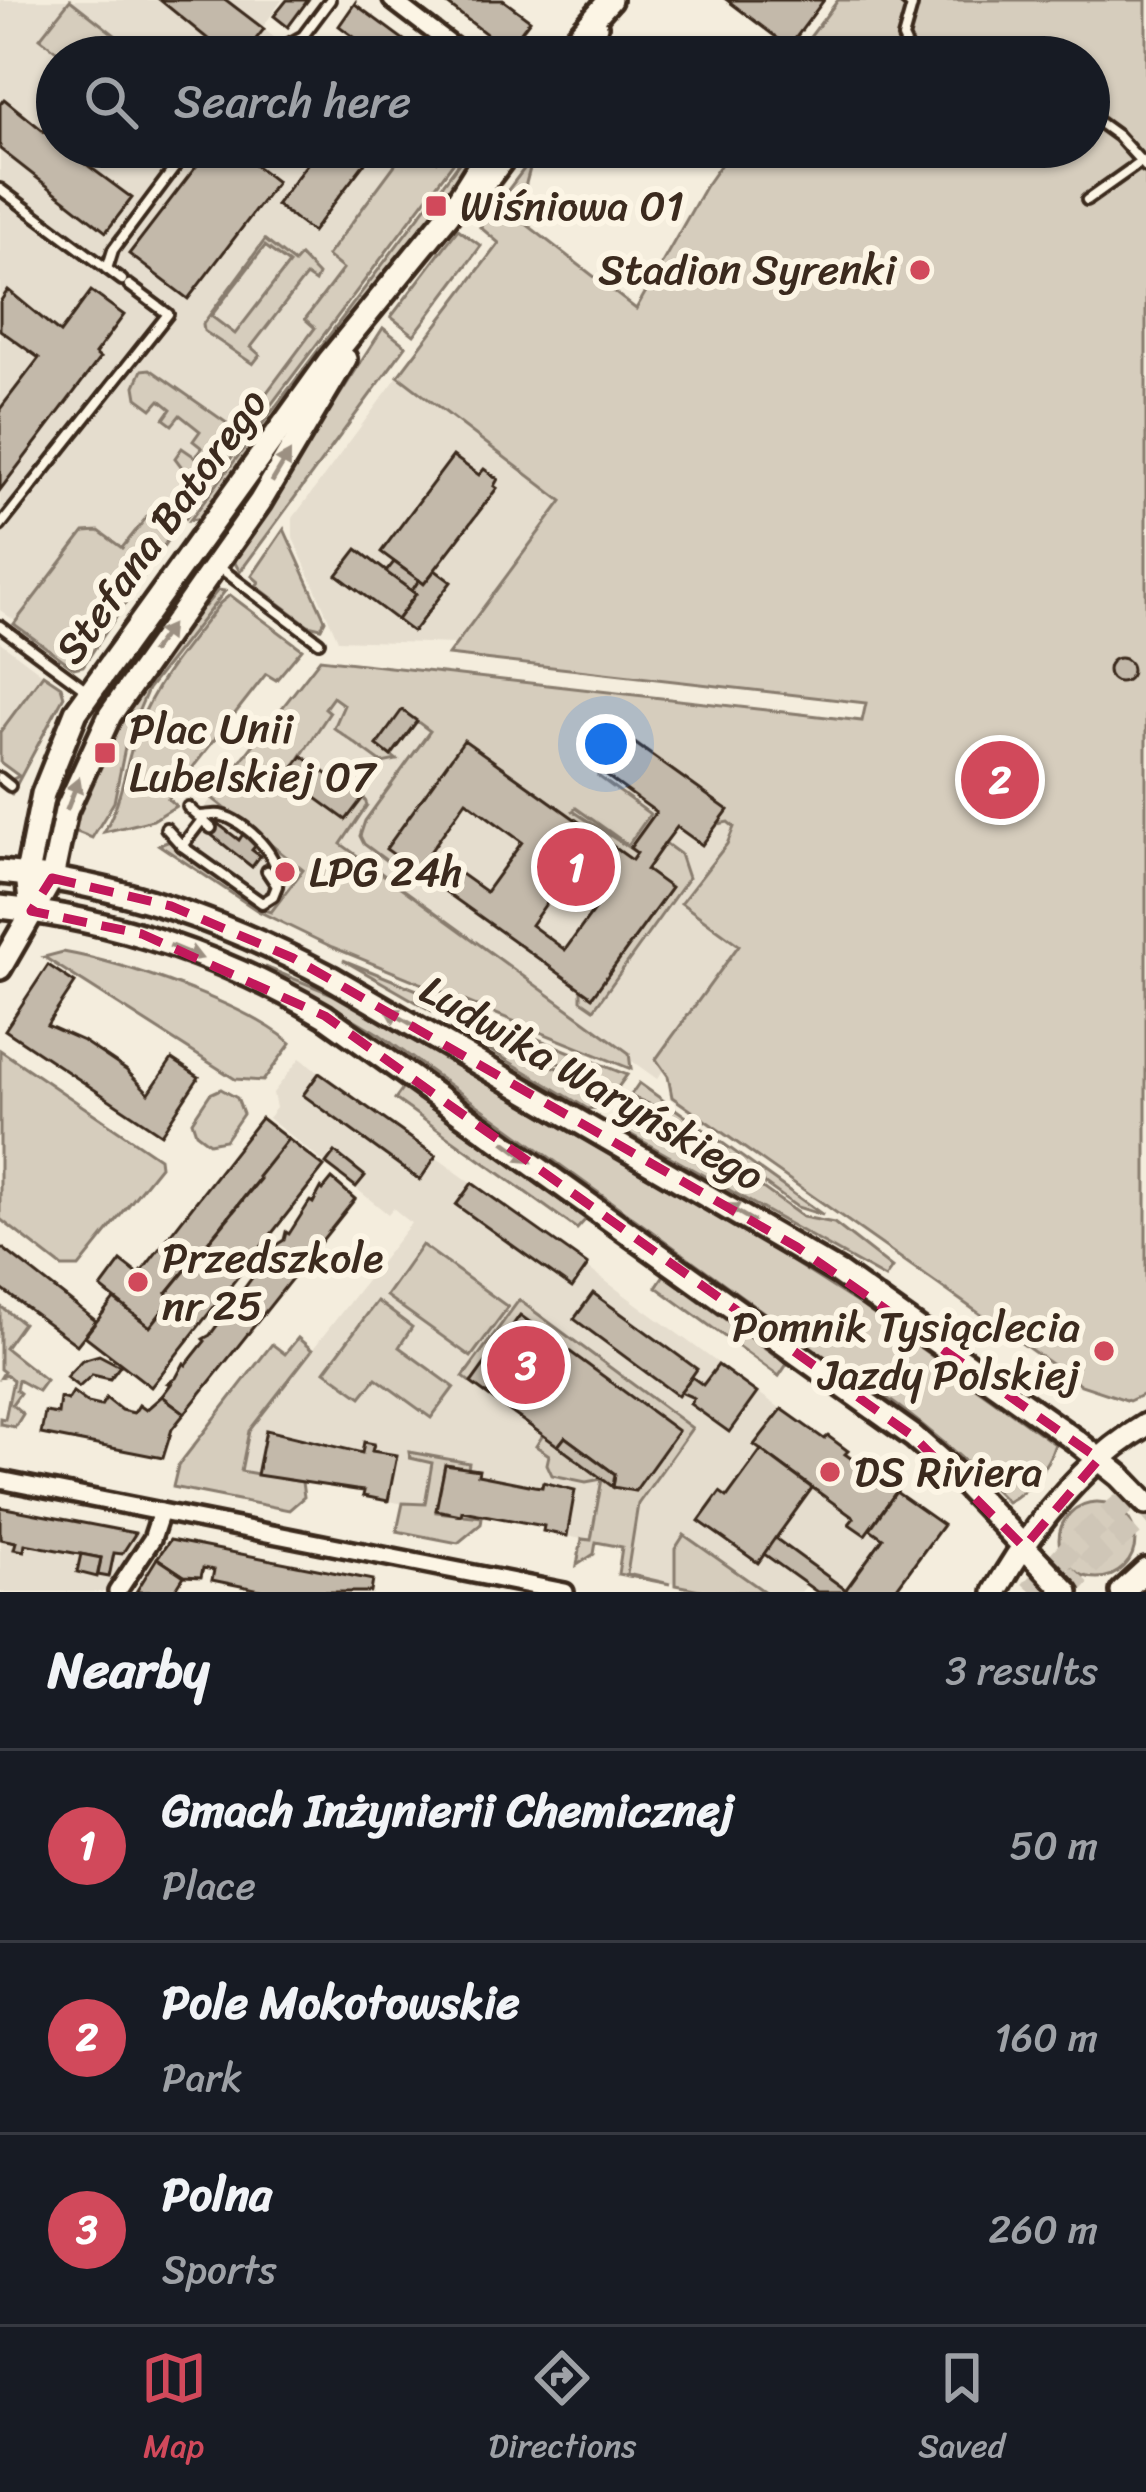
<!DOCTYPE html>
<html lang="en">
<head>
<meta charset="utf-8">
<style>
  :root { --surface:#171b24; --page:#242831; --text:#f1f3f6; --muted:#9ea1a6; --line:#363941; --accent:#d1495b }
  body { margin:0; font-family:Sriracha,sans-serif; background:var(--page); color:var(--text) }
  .you { position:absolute; left:606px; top:744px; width:42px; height:42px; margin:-30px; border:9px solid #fff; border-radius:50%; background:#1a73e8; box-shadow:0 0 0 18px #1a73e833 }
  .badge { display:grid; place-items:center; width:78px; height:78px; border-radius:50%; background:var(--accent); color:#fff; font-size:39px; font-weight:700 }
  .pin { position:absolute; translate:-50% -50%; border:6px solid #fff; box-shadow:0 3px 12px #0006 }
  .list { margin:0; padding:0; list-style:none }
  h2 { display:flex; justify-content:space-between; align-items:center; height:156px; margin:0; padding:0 48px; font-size:51px }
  h2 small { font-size:39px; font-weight:400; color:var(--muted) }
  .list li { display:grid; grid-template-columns:78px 1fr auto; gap:36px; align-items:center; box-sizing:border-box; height:192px; padding:0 48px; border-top:3px solid var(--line) }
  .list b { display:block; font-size:45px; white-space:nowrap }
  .list p { margin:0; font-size:39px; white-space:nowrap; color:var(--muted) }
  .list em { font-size:39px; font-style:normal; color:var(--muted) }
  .icon { flex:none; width:66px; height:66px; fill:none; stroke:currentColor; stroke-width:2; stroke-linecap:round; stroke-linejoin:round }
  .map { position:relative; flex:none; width:1146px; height:1592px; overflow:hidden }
  .search { position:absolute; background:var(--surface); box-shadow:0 3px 9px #0004; left:36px; right:36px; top:36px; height:132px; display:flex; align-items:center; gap:30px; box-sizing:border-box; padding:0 42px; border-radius:66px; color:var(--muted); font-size:45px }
  .sheet { height:732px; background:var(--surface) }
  nav { display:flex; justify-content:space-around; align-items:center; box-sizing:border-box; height:168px; border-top:3px solid var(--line); background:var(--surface); font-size:33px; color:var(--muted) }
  nav a { display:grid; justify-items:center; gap:6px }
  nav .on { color:var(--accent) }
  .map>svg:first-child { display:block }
</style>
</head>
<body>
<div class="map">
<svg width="1146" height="1592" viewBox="0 0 1146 1592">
  <rect width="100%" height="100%" fill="#f4eddd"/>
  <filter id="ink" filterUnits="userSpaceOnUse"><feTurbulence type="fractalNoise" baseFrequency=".00833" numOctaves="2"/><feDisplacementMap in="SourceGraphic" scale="24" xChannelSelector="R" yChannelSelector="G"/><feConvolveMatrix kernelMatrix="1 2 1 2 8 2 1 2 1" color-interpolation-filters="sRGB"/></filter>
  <g filter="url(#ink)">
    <g fill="#e5ddce">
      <polygon points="0,0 282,0 262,28 300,57 57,57 57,147 418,147 316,327 68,660 0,610"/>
      <polygon points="398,376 563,500 455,644 338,640 293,538 293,518"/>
      <polygon points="0,642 48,678 0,743"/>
      <polygon points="335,690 852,752 855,808 657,1079 261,794"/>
      <polygon points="212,798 304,871 270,913 256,908 174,847"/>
      <polygon points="300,1058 763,1396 823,1438 828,1436 827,1441 943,1525 894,1592 817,1592 807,1585 801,1592 715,1592 626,1574 638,1504 691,1428 603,1479 591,1541 543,1531 543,1526 462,1511 461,1515 363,1496 363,1491 357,1490 240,1472 249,1431 411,1223 393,1208 388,1214 268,1118 276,1108 273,1093"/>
      <polygon points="0,1507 144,1534 109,1592 0,1592"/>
    </g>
    <g fill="#d6cdbd" stroke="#887c6e" stroke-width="3" fill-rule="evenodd">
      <polygon points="70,0 143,57 64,57 40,38"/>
      <polygon points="838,0 1146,0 1146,1393 1129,1401 1081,1385 672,1097 668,1076 656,1059 739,945 681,903 727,844 734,827 728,822 718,824 727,810 627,737 598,776 650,814 628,845 576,808 573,811 637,853 632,860 464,740 411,879 364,844 360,836 365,821 430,731 403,711 377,745 397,760 382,763 334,728 344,705 333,697 325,708 330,712 287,777 356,795 360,788 367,805 341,844 629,1053 631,1069 332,947 258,911 159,845 170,841 256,908 271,912 303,870 212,798 320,659 862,721 866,703 448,655 562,501 398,376 499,243 480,227 533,157 517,217 636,309 705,187 733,147 1089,147 1089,57 795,57"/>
      <polygon points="408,147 418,147 437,161 441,147 465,147 186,518 179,510 200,477 184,470 175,458 182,448 195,457 202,448 193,441 200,431 180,415 172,425 164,419 171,409 160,400 152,409 137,398 135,386 142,370 150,369 238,431 315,328 305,319 343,269 327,256"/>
      <polygon points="471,147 483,147 203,518 190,520"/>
      <polygon points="458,229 481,246 414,335 391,317"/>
      <path d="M265 240 294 263 300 256 318 275 315 282 306 276 251 347 260 355 253 364 204 331 203 324ZM265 246 289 264 235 334 211 316Z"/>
      <polygon points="383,328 406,346 240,572 235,563 237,554"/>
      <polygon points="150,513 175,529 83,666 74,668 14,624 84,532 99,531 122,548"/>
      <polygon points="284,529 325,620 321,628 308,625 256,586 259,582 252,576"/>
      <path d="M218 590 225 591 148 689 127 738 114 802 92 838 72 830C96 745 150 675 200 603L205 606Z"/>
      <path d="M230 595 302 649 276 680 266 674 168 799 176 806 153 820 104 832C124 797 125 760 140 723 157 678 192 641 220 603Z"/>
      <polygon points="43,674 61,686 64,696 11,795 13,779 19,776 0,762 0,732"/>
      <polygon points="665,843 680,854 688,878 594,1009 581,1000 581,988 593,996 670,889 646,870"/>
      <path d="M63 952C125 963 244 1003 291 1043L263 1081 235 1079 44 957Z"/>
      <polygon points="343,960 627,1075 616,1090 568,1066 536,1057 508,1043 479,1038"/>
      <path d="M265 967 332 994 774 1250 862 1306 1055 1444C1048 1467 1028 1491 1007 1502 953 1446 897 1401 831 1361L379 1034Z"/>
      <polygon points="468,1037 564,1070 612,1094 601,1107 588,1109"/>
      <polygon points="0,1050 159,1158 160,1166 79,1267 62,1267 0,1219"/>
      <polygon points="639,1083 823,1215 797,1207 661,1109 630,1096"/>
      <polygon points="403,1088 586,1219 577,1229 395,1099"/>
      <polygon points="221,1089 237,1098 243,1114 225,1140 209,1143 196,1133 192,1121 210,1094"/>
      <polygon points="627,1100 665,1118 803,1217 834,1223 892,1268 885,1278 621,1129 618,1115"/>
      <polygon points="422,1245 508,1307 471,1357 386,1296"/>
      <polygon points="664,1275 787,1364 779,1376 656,1287"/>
      <polygon points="519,1300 692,1428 638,1504 627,1574 670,1584 618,1574 622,1547 596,1542 594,1554 577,1565 582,1539 591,1540 602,1479 586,1482 552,1475 547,1464 549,1455 536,1446 543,1435 463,1377"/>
      <polygon points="377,1301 412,1327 399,1347 454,1387 431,1418 376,1378 361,1397 325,1371"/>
      <polygon points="0,1306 23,1323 5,1348 46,1380 38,1391 18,1380 16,1390 20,1393 12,1404 23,1414 15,1427 0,1424 0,1418 5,1419 13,1380 7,1375 1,1377 4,1372 0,1369"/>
      <polygon points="298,1338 312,1350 249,1431 241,1471 302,1482 304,1497 289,1510 173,1487 178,1466 272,1344 285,1354"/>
      <polygon points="409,1452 469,1463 468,1469 445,1465 436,1512 482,1517 481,1524 458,1543 397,1531 403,1503 425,1504 432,1463 410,1458"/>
      <circle cx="1097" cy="1540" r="38"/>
      <polygon points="684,1535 765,1592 710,1592 675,1585 675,1549"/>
    </g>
    <g fill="#c3b9aa" stroke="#3b2a1e" stroke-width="3" fill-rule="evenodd">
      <polygon points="160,0 226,0 264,29 242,57 230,57"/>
      <polygon points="287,0 308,0 288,27 274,16"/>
      <polygon points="442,0 503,0 530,20 507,50"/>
      <polygon points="727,0 824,0 789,47"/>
      <polygon points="355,3 355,4 427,57 381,57 339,26"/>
      <polygon points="4,99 57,142 57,147 63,147 132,198 106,232 0,149 0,104"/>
      <polygon points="211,147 249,147 242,155 277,182 188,299 129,254"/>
      <polygon points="285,147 359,147 370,156 312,232 276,205 307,164"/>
      <polygon points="8,290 60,333 91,291 124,315 95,354 100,358 0,490 0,409 39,358 0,330 0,302"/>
      <polygon points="453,456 479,475 484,469 498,479 494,486 497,488 424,584 381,552"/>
      <polygon points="357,549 416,594 397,620 337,575"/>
      <polygon points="394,562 419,580 412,591 386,572"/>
      <polygon points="435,570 451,582 413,632 397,620 416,594 412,591 419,580 424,584"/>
      <circle cx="1120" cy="670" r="12"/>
      <polygon points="402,710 417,721 391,756 377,745"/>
      <path d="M626 737 728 810 702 845 677 827 665 843 646 870 671 888 592 997 386 849 464 740 632 860 637 853 630 848 656 812 601 772ZM466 801 522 842 486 892 430 852ZM567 874 602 899 565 950 531 925Z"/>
      <polygon points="302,756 362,799 346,820 287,777"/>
      <polygon points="217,823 239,840 243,834 257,844 252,850 260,856 252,867 209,833"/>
      <polygon points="48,965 75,983 47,1025 83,1041 126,1070 149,1093 172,1059 199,1077 161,1134 5,1030"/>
      <polygon points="319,1073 436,1156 420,1180 303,1095"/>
      <polygon points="261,1118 288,1139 285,1146 167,1293 171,1300 150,1327 101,1288 121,1261 139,1275"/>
      <polygon points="288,1139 324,1167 151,1387 85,1336 114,1299 150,1327 171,1300 167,1293 260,1179 258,1177"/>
      <polygon points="335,1152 365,1176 356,1187 326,1164"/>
      <polygon points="332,1179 355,1199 185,1413 162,1396 171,1384 168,1383 176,1378 184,1363 186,1365 205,1341 203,1339 210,1335 276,1245 284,1240 286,1232 289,1234 310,1201 313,1203 321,1188 323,1190"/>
      <polygon points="472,1183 588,1265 572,1288 456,1205"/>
      <polygon points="0,1246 96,1321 77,1345 0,1288"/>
      <polygon points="593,1293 697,1369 678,1396 574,1319"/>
      <polygon points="520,1315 678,1431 635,1491 613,1487 615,1474 565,1437 558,1446 471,1383"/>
      <polygon points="99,1355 120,1366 110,1379 92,1375 79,1387 66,1377 82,1360"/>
      <polygon points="718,1365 757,1393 729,1432 690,1404 694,1398 680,1392 692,1377 703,1385"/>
      <polygon points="73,1392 88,1403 101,1406 106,1398 121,1410 134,1413 139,1405 146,1410 162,1396 185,1413 172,1429 163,1458 41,1434 45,1412 58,1414 60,1398 68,1400"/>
      <polygon points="782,1409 824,1439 828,1436 848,1451 845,1454 897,1491 865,1535 849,1524 854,1518 754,1445"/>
      <polygon points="266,1430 362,1453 364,1442 374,1444 372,1451 397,1455 388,1501 363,1496 364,1491 356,1490 257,1475"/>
      <polygon points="565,1437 615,1474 613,1487 558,1446"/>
      <polygon points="761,1450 812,1488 758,1563 699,1521 720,1492 727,1497"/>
      <polygon points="445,1465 479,1470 478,1475 534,1486 542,1487 543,1482 575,1490 567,1536 543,1531 544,1526 462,1511 461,1515 436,1510"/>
      <polygon points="896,1492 943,1525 894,1592 844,1592 883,1538 870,1529"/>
      <polygon points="0,1507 135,1533 135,1534 122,1554 114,1553 109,1577 98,1575 101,1558 25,1544 24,1551 14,1549 16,1542 0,1539"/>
      <polygon points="775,1538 846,1590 844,1592 817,1592 764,1554"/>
      <polygon points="170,1540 373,1580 371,1592 270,1592 212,1580 214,1570 203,1568 201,1577 184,1576 157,1558"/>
      <polygon points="81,1554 101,1558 97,1577 77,1572"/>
      <polygon points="157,1558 184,1576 174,1592 136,1592"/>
    </g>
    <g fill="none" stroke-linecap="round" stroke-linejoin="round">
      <g stroke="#cfc6b7" stroke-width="24" stroke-dasharray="24 12" stroke-linecap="butt">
        <polyline points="1031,1592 1077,1542 1146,1485"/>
        <polyline points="1064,1592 1096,1557 1146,1514"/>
      </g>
      <defs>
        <g id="lane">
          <polyline points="905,0 912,6 903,38 912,57"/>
          <polyline points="265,57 303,36 330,0"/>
          <polyline points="1089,115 1118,136 1146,167"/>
          <polyline points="0,189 122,280"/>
          <polyline points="1087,200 1142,161"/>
          <polyline points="107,269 113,250 190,147"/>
          <polyline points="0,526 168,314 129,285"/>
          <polyline points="220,568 319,642"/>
          <polyline points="0,626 88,691"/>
          <polyline points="0,778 10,786"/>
          <polyline points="188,807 211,828"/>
          <path d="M200 816C207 816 214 814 220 815 245 820 285 860 277 885"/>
          <polyline points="166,828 182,846 262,903 273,896 277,886 267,871"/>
          <polyline points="182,846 202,820"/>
        </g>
        <g id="street">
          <polyline points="392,0 467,57"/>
          <polyline points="0,1480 565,1592"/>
          <polyline points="117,1592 152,1539 161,1512"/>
        </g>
        <g id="secondary">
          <polyline points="559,57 610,0"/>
          <polyline points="579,57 596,26"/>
          <polyline points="461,203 491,175 512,147"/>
          <path d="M0 872C119 883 227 922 332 978L839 1273 1075 1440 1120 1476 1146 1503"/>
          <path d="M0 907C114 919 226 957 325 1016L914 1437 950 1469 1067 1592"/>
          <polyline points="31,911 27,874 43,794 76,712 329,361 449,214 491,147"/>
          <polyline points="0,968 52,878 66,811 110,715 260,502 345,359"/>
          <path d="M995 1592C1032 1527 1081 1464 1146 1425"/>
          <polyline points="1122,1592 1146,1570"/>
        </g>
      </defs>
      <use href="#lane" stroke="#3b2a1e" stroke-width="16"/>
      <use href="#street" stroke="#3b2a1e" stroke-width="24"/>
      <use href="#secondary" stroke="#3b2a1e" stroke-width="30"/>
      <use href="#lane" stroke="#fcf5e5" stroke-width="8"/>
      <use href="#street" stroke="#fcf5e5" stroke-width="15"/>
      <use href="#secondary" stroke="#fcf5e5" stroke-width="21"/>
    </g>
    <defs><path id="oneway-solid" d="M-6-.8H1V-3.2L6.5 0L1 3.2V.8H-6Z" transform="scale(3)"/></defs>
    <g fill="#9c9082">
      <use href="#oneway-solid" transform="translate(281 467) rotate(-59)"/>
      <use href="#oneway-solid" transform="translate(161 639) rotate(-54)"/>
      <use href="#oneway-solid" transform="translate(73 794) rotate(-69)"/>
      <use href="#oneway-solid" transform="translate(186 952) rotate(22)"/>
      <use href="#oneway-solid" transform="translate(401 1018) rotate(-150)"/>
      <use href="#oneway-solid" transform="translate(518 1152) rotate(36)"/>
      <use href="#oneway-solid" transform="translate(739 1213) rotate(-150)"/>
    </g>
  </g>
  <path fill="none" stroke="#c2185b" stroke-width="9" stroke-dasharray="24 15" stroke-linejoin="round" d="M52 878 171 906 293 958 797 1247 1099 1459 1024 1547 914 1437 325 1016 142 934 31 911Z"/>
  <g fill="#d1495b" stroke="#fcf5e5" stroke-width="4.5">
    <rect x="424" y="194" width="24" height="24" rx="6"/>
    <circle cx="920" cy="270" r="12"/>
    <rect x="93" y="741" width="24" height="24" rx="6"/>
    <circle cx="285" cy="872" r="12"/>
    <circle cx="138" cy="1282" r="12"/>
    <circle cx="1104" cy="1351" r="12"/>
    <circle cx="830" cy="1472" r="12"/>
  </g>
  <g text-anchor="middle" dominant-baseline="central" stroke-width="12" stroke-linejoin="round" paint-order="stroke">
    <g font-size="42" fill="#3b2a1e" stroke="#fcf5e5" text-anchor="start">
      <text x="460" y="206">Wiśniowa 01</text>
      <text x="896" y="270" text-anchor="end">Stadion Syrenki</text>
      <text x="129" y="729">Plac Unii<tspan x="129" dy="48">Lubelskiej 07</tspan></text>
      <text x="309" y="872">LPG 24h</text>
      <text x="162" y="1258">Przedszkole<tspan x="162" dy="48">nr 25</tspan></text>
      <text x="1080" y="1327" text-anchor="end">Pomnik Tysiąclecia<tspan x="1080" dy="48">Jazdy Polskiej</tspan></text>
      <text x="854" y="1472">DS Riviera</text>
    </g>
    <g font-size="42" fill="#3b2a1e" stroke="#fcf5e5">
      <text transform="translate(161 526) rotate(-54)">Stefana Batorego</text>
      <text transform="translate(592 1083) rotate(30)">Ludwika Waryńskiego</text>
    </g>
  </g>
</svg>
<div class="you"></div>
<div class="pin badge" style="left:576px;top:867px">1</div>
<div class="pin badge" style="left:1000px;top:780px">2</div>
<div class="pin badge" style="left:526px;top:1365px">3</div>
<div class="search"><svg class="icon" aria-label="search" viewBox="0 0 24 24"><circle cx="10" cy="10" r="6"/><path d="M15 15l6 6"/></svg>Search here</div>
</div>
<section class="sheet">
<h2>Nearby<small>3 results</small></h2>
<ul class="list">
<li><span class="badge">1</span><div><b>Gmach Inżynierii Chemicznej</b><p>Place</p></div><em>50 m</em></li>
<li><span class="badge">2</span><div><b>Pole Mokotowskie</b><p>Park</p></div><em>160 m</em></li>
<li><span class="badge">3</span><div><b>Polna</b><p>Sports</p></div><em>260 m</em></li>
</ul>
</section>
<nav>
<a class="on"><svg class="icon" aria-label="map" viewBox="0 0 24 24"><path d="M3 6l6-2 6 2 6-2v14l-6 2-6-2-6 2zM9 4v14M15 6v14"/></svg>Map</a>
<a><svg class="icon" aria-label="directions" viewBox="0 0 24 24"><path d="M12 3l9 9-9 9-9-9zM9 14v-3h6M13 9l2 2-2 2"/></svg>Directions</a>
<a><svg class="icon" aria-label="saved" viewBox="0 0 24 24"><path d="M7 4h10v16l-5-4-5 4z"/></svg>Saved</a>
</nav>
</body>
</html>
